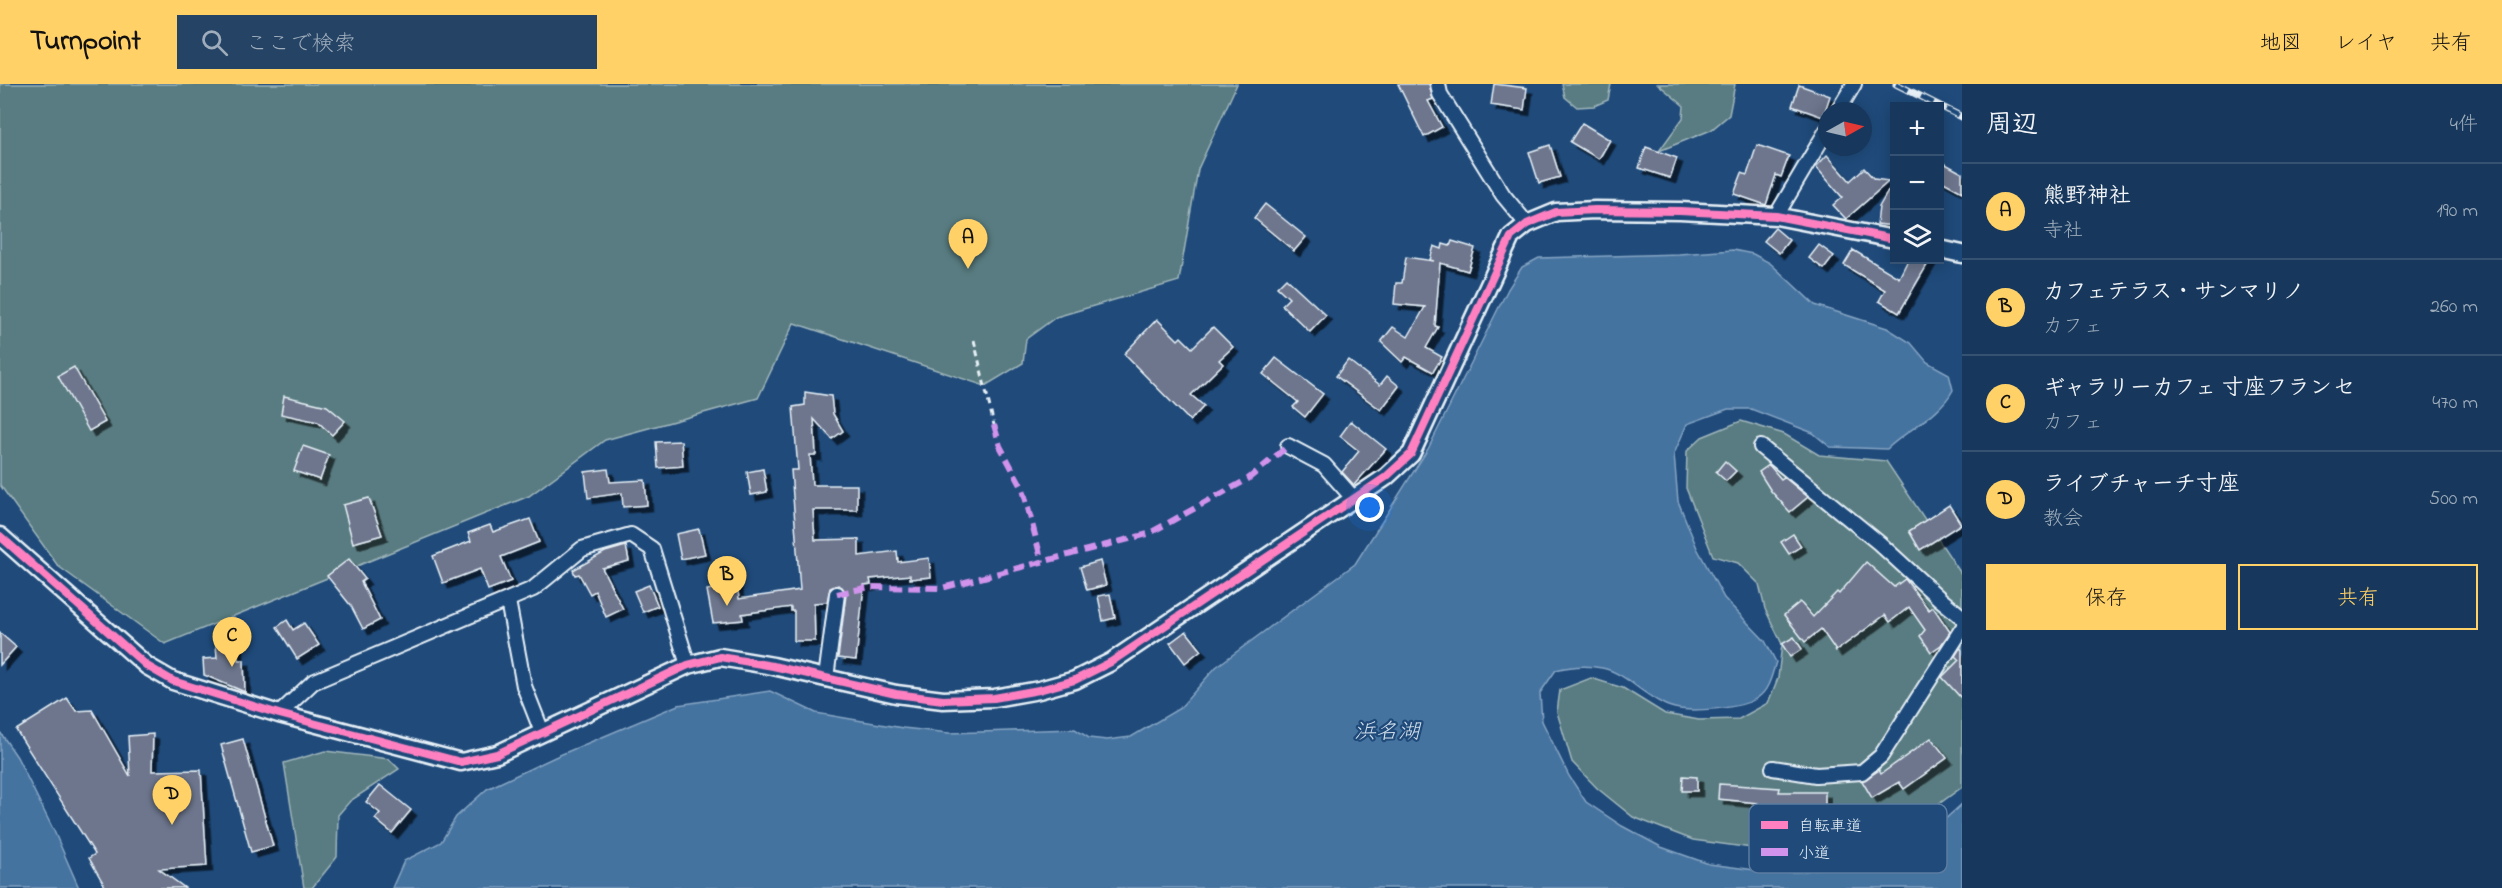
<!DOCTYPE html>
<html lang="ja">
<head>
<meta charset="utf-8">
<style>
  :root { --surface:#17385c; --page:#244365; --text:#f1f3f6; --muted:#9eacbb; --line:#365272; --accent:#ffd166 }
  body { margin:0; font-family:"Indie Flower","Klee One",sans-serif; background:var(--page); color:var(--text) }
  .controls { position:absolute; right:18px; top:18px; display:grid; overflow:hidden; border-radius:0px; box-shadow:0 3px 15px #0003 }
  .controls button { width:54px; height:54px; display:grid; place-items:center; padding:0; border:0; border-bottom:2px solid var(--line); background:var(--surface); color:var(--text); font:30px sans-serif }
  .compass { position:absolute; left:1818px; top:18px; width:54px; height:54px; border-radius:50%; background:var(--surface); box-shadow:0 3px 15px #0003; rotate:82deg }
  .you { position:absolute; left:1370px; top:424px; width:21px; height:21px; margin:-15px; border:4px solid #fff; border-radius:50%; background:#1a73e8; box-shadow:0 0 0 9px #1a73e833 }
  .badge { display:grid; place-items:center; width:39px; height:39px; border-radius:50%; background:var(--accent); color:#111; font-size:20px; font-weight:700 }
  .pin { position:absolute; translate:-50% -50px; filter:drop-shadow(0 2px 3px #0008) }
  .pin::after { content:''; position:absolute; top:32px; width:21px; height:18px; background:inherit; clip-path:polygon(0 0,100% 0,50% 100%) }
  .list { margin:0; padding:0; list-style:none }
  h2 { display:flex; justify-content:space-between; align-items:center; height:78px; margin:0; padding:0 24px; font-size:26px }
  h2 small { font-size:20px; font-weight:400; color:var(--muted) }
  .list li { display:grid; grid-template-columns:39px 1fr auto; gap:18px; align-items:center; box-sizing:border-box; height:96px; padding:0 24px; border-top:2px solid var(--line) }
  .list b { display:block; font-size:22px; white-space:nowrap }
  .list p { margin:0; font-size:20px; white-space:nowrap; color:var(--muted) }
  .list em { font-size:20px; font-style:normal; color:var(--muted) }
  .actions { display:flex; gap:12px; padding:18px 24px }
  .actions a { flex:1; padding:14px 0; border:2px solid var(--accent); border-radius:0px; text-align:center; font-size:21px; color:var(--accent) }
  .actions .main { background:var(--accent); color:#111 }
  .icon { flex:none; width:33px; height:33px; fill:none; stroke:currentColor; stroke-width:2; stroke-linecap:round; stroke-linejoin:round }
  .map { position:relative; flex:none; width:1962px; height:804px; overflow:hidden }
  header { display:flex; align-items:center; gap:36px; box-sizing:border-box; height:84px; padding:0 30px; background:var(--accent); color:#111 }
  header strong { font-size:28px }
  nav { display:flex; gap:33px; margin-inline-start:auto; font-size:21px }
  .search { width:420px; height:54px; background:var(--page); display:flex; align-items:center; gap:15px; box-sizing:border-box; padding:0 21px; border-radius:0px; color:var(--muted); font-size:22px }
  main { display:flex }
  aside { flex:1; background:var(--surface) }
  .map>svg:first-child { display:block }
</style>
</head>
<body>
<header>
<strong>Turnpoint</strong>
<div class="search"><svg class="icon" aria-label="search" viewBox="0 0 24 24"><circle cx="10" cy="10" r="6"/><path d="M15 15l6 6"/></svg>ここで検索</div>
<nav><a>地図</a><a>レイヤ</a><a>共有</a></nav>
</header>
<main>
<div class="map">
<svg width="1962" height="804" viewBox="0 0 1962 804">
  <defs>
    <filter id="shadow"><feDropShadow dx="5.5" dy="5.5" stdDeviation="0" flood-color="#0009"/></filter>
  </defs>
  <rect width="100%" height="100%" fill="#1f4a7a"/>
  <filter id="ink" filterUnits="userSpaceOnUse"><feTurbulence type="fractalNoise" baseFrequency=".0167" numOctaves="2"/><feDisplacementMap in="SourceGraphic" scale="12" xChannelSelector="R" yChannelSelector="G"/><feConvolveMatrix kernelMatrix="1 2 1 2 8 2 1 2 1" color-interpolation-filters="sRGB"/></filter>
  <g filter="url(#ink)">
    <g fill="#597c81" stroke="#a0b6bc" stroke-width="1.5">
      <polygon points="0,0 1237,0 1198,85 1179,197 1056,233 1026,255 1023,279 985,302 794,239 758,314 605,356 529,412 165,560 58,482 0,401"/>
      <polygon points="1562,0 1611,0 1608,16 1594,22 1577,23 1565,13"/>
      <polygon points="1658,0 1735,0 1729,31 1711,46 1659,67 1683,34 1684,22"/>
      <polygon points="1741,337 1784,350 1819,371 1886,377 1962,491 1962,703 1914,738 1828,758 1752,764 1693,756 1633,733 1597,704 1572,678 1557,628 1560,606 1591,594 1623,604 1665,630 1699,636 1739,635 1768,619 1778,594 1782,560 1765,525 1759,500 1738,479 1713,472 1686,404 1687,367 1702,353"/>
      <polygon points="325,667 389,675 399,685 350,717 338,731 337,773 312,804 304,804 284,679"/>
    </g>
    <g fill="#4573a0" stroke="#86a5c3" stroke-width="1.5">
      <path d="M1733 166 1753 170 1770 179 1815 221 1887 244 1911 259 1927 278 1949 290 1953 306C1940 331 1908 345 1887 365L1830 363 1813 349 1751 325H1728L1687 340 1674 370 1678 417 1697 464 1724 514 1765 557 1776 578C1772 590 1769 607 1757 614 1741 625 1689 629 1671 623 1648 616 1625 588 1602 584 1586 581 1572 582 1556 586L1540 609 1542 637 1569 692 1586 718 1622 742 1661 763 1709 780 1771 788H1798L1853 780 1902 764 1942 738 1962 720V804H392L404 777 441 758 456 733 487 705 555 673 678 621 770 607 816 629 903 644 949 649 1075 645 1089 654 1107 656 1131 653 1180 624 1216 583 1355 480 1428 365 1508 205 1522 183 1539 174 1679 170Z"/>
      <polygon points="0,648 17,673 54,747 79,804 0,804"/>
    </g>
    <g fill="#6d768d" stroke="#e8f1f8" stroke-width="1.5" filter="url(#shadow)">
      <polygon points="1398,0 1429,0 1433,15 1428,17 1442,43 1424,53"/>
      <polygon points="1494,0 1527,4 1524,26 1491,21"/>
      <polygon points="1799,1 1830,12 1823,33 1792,22"/>
      <polygon points="1582,39 1610,56 1599,75 1570,58"/>
      <polygon points="1550,61 1560,93 1539,99 1529,68"/>
      <polygon points="1757,61 1789,72 1781,93 1776,91 1766,121 1734,110 1742,89 1747,91"/>
      <polygon points="1646,63 1677,74 1670,94 1639,84"/>
      <polygon points="1827,71 1850,97 1864,84 1874,95 1889,97 1846,135 1833,121 1842,113 1816,83"/>
      <polygon points="1940,77 1962,89 1962,108 1940,96"/>
      <polygon points="1894,97 1894,142 1877,140 1879,123"/>
      <polygon points="1265,120 1306,153 1294,167 1254,134"/>
      <polygon points="1775,144 1789,156 1779,169 1764,157"/>
      <polygon points="1452,157 1475,164 1468,187 1440,179 1435,242 1438,243 1426,264 1442,273 1433,288 1406,273 1402,278 1381,258 1393,243 1408,253 1425,223 1394,220 1396,199 1402,199 1406,173 1434,177 1430,176 1434,162 1442,165 1443,160 1450,162"/>
      <polygon points="1819,161 1834,172 1824,185 1809,174"/>
      <polygon points="1853,166 1899,194 1908,176 1930,176 1899,229 1879,217 1885,206 1844,181"/>
      <polygon points="1286,194 1326,231 1310,248 1282,221 1289,214 1277,203"/>
      <polygon points="1157,235 1178,256 1181,253 1192,264 1213,243 1233,263 1219,276 1223,280 1191,311 1204,322 1190,337 1124,270"/>
      <polygon points="1276,274 1323,310 1305,333 1293,323 1298,318 1263,290"/>
      <polygon points="1348,276 1380,301 1387,292 1399,302 1381,326 1336,292"/>
      <polygon points="74,283 105,338 89,347 58,292"/>
      <polygon points="805,308 831,312 833,330 843,347 832,355 814,335 816,371 810,371 812,401 857,401 857,426 813,426 815,456 859,455 859,472 897,467 898,478 929,474 931,493 910,495 910,491 870,495 871,500 864,501 856,576 838,574 846,511 842,503 838,501 830,504 827,518 814,519 815,557 794,557 794,527 791,527 791,523 742,530 743,536 713,539 707,506 737,500 739,515 800,506 791,386 798,386 793,323 805,321"/>
      <polygon points="284,312 327,322 345,337 332,351 318,338 281,330"/>
      <polygon points="1351,337 1386,365 1354,401 1342,388 1359,367 1340,352"/>
      <polygon points="681,357 683,382 658,384 656,358"/>
      <polygon points="303,362 329,371 320,396 294,387"/>
      <polygon points="1725,377 1736,387 1726,397 1716,388"/>
      <polygon points="1769,381 1781,395 1784,393 1808,413 1790,428 1771,407 1759,388"/>
      <polygon points="608,385 610,398 645,396 647,421 623,423 622,409 588,414 585,388"/>
      <polygon points="763,385 767,408 751,411 747,388"/>
      <polygon points="369,414 382,451 353,459 343,421"/>
      <polygon points="1949,421 1961,440 1920,466 1909,447"/>
      <polygon points="530,435 539,458 501,473 511,497 488,506 480,485 443,499 433,472 471,457 468,449 490,441 493,448"/>
      <polygon points="699,445 705,470 681,475 676,450"/>
      <polygon points="1793,450 1801,462 1789,470 1781,458"/>
      <polygon points="626,462 629,477 602,484 623,525 606,533 595,507 590,510 579,490 575,491 573,486 605,468"/>
      <polygon points="349,475 365,495 361,498 380,536 363,545 351,522 327,492"/>
      <polygon points="1100,477 1106,501 1087,506 1080,483"/>
      <polygon points="1866,478 1894,503 1905,495 1929,526 1933,523 1950,548 1941,561 1931,568 1920,552 1925,546 1909,523 1890,538 1885,531 1836,567 1821,545 1805,558 1784,531 1800,518 1813,533 1837,508 1839,510"/>
      <polygon points="649,501 658,522 643,528 634,507"/>
      <polygon points="1110,510 1115,534 1103,537 1098,512"/>
      <polygon points="287,536 293,546 304,539 319,561 297,575 277,543"/>
      <polygon points="1186,547 1201,566 1185,579 1170,559"/>
      <polygon points="0,549 16,563 0,581"/>
      <polygon points="1794,553 1802,565 1790,573 1782,560"/>
      <polygon points="238,559 238,576 244,576 245,608 204,591 203,575 217,574 216,560"/>
      <polygon points="1960,564 1962,566 1962,615 1942,593 1959,576 1955,572"/>
      <polygon points="67,614 76,627 92,626 130,692 128,652 153,650 152,687 201,686 207,782 159,785 185,804 106,804 89,774 95,770 16,646"/>
      <polygon points="1931,654 1947,674 1904,705 1899,698 1872,714 1862,697 1879,686 1881,690"/>
      <polygon points="243,655 273,762 251,768 221,661"/>
      <polygon points="1683,692 1697,693 1697,707 1682,707"/>
      <polygon points="1719,700 1780,704 1779,708 1825,708 1825,735 1801,735 1801,726 1758,722 1758,719 1718,715"/>
      <polygon points="380,701 411,726 392,749 375,735 380,729 366,718"/>
    </g>
    <g fill="none" stroke-linecap="round" stroke-linejoin="round">
      <defs>
        <g id="minor">
          <polyline points="1438,0 1440,10 1503,111 1527,140"/>
          <polyline points="1838,27 1854,0"/>
          <polyline points="1776,132 1827,46"/>
          <polyline points="1288,362 1324,381 1354,415"/>
          <polyline points="1761,363 1879,459 1940,515 1962,533"/>
          <polyline points="508,517 524,602 542,648"/>
          <polyline points="826,594 837,510"/>
          <polyline points="279,630 313,598 533,505 582,465 631,451 652,465 688,581"/>
          <polyline points="1773,684 1816,691 1862,688 1881,672 1962,545"/>
        </g>
        <g id="tertiary">
          <polyline points="1940,165 1962,170"/>
          <polyline points="0,452 147,582 173,597 279,630 461,678 497,670 688,581 720,573 773,582 896,610 943,616 994,614 1039,606 1075,596 1111,578 1386,393 1411,370 1511,153 1527,140 1556,128 1595,126 1680,127 1776,132 1894,155"/>
        </g>
      </defs>
      <use href="#minor" stroke="#e8f1f8" stroke-width="18"/>
      <use href="#tertiary" stroke="#e8f1f8" stroke-width="21"/>
      <polyline stroke="#e8f1f8" stroke-width="3" stroke-dasharray="6 4.5" stroke-linecap="butt" points="974,256 994,341"/>
      <use href="#minor" stroke="#1f4a7a" stroke-width="14"/>
      <use href="#tertiary" stroke="#1f4a7a" stroke-width="16"/>
      <defs>
        <polyline id="rail" points="1896,0 1962,33"/>
      </defs>
      <use href="#rail" stroke="#e8f1f8" stroke-width="7"/>
      <use href="#rail" stroke="#1f4a7a" stroke-width="4.5" stroke-dasharray="14" stroke-linecap="butt"/>
      <g stroke="#d193ec" stroke-width="6" stroke-dasharray="12 6" stroke-linecap="butt">
        <polyline points="994,341 1000,362 1023,405 1042,478"/>
        <polyline points="837,510 870,503 942,504 1148,450 1248,395 1288,362"/>
      </g>
      <defs>
        <polyline id="cycleway" points="0,452 147,582 173,597 279,630 461,678 497,670 688,581 720,573 773,582 896,610 943,616 994,614 1039,606 1075,596 1111,578 1386,393 1411,370 1511,153 1527,140 1556,128 1595,126 1680,127 1776,132 1894,155"/>
      </defs>
      <use href="#cycleway" stroke="#1f4a7a" stroke-width="11"/>
      <use href="#cycleway" stroke="#ff80c0" stroke-width="8"/>
    </g>
  </g>
  <g text-anchor="middle" dominant-baseline="central" stroke-width="4.5" stroke-linejoin="round" paint-order="stroke">
    <g font-size="22" font-style="italic" fill="#d0deeb" stroke="#1f4a7a">
      <text x="1387" y="649">浜名湖</text>
    </g>
  </g>
  <rect x="1749" y="720" width="198" height="69" rx="9" fill="#1f4a7a" stroke="#5b7ca0" stroke-width="1.5"/>
  <rect x="1761" y="737" width="27" height="8" fill="#ff80c0"/>
  <rect x="1761" y="764" width="27" height="8" fill="#d193ec"/>
  <g font-size="16" fill="#e8f1f8">
    <text x="1798" y="747">自転車道</text>
    <text x="1798" y="774">小道</text>
  </g>
</svg>
<div class="controls">
<button>+</button>
<button>−</button>
<button><svg class="icon" aria-label="layers" viewBox="0 0 24 24"><path d="M12 4l9 5-9 5-9-5zM3 14l9 5 9-5"/></svg></button>
</div>
<svg class="compass" viewBox="-18 -18 36 36"><path d="M0-13l5 13h-10z" fill="#e53935"/><path d="M0 13l5-13h-10z" fill="#9eacbb"/></svg>
<div class="you"></div>
<div class="pin badge" style="left:968px;top:185px">A</div>
<div class="pin badge" style="left:727px;top:522px">B</div>
<div class="pin badge" style="left:232px;top:583px">C</div>
<div class="pin badge" style="left:172px;top:741px">D</div>
</div>
<aside>
<h2>周辺<small>4件</small></h2>
<ul class="list">
<li><span class="badge">A</span><div><b>熊野神社</b><p>寺社</p></div><em>190 m</em></li>
<li><span class="badge">B</span><div><b>カフェテラス・サンマリノ</b><p>カフェ</p></div><em>260 m</em></li>
<li><span class="badge">C</span><div><b>ギャラリーカフェ 寸座フランセ</b><p>カフェ</p></div><em>470 m</em></li>
<li><span class="badge">D</span><div><b>ライブチャーチ寸座</b><p>教会</p></div><em>500 m</em></li>
</ul>
<div class="actions"><a class="main">保存</a><a>共有</a></div>
</aside>
</main>
</body>
</html>
